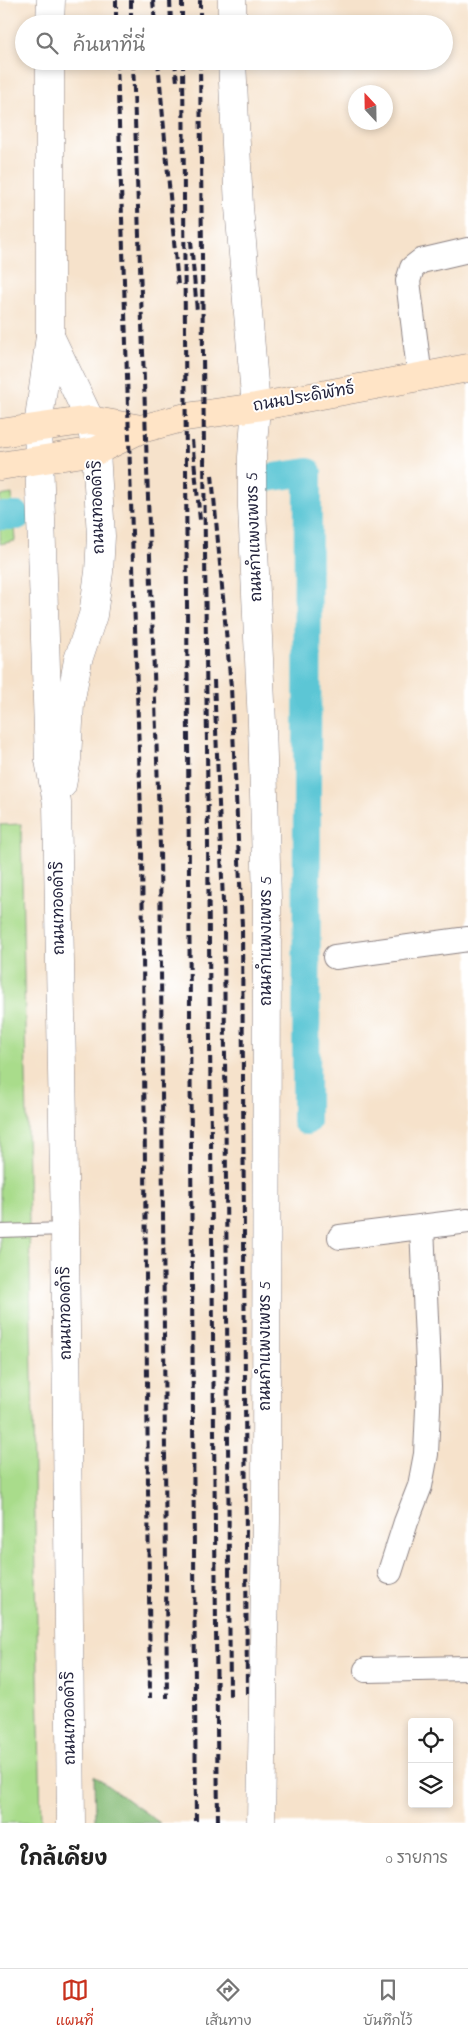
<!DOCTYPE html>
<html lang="th">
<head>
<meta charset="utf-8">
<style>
  :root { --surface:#fff; --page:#f2f2f2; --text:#222; --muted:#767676; --line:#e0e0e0; --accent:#c8321e }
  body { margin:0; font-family:"Indie Flower","Playpen Sans Thai",sans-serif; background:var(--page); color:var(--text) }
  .controls { position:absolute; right:15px; bottom:15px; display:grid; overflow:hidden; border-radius:5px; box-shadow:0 2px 8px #0003 }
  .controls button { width:45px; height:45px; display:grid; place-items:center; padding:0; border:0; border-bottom:1px solid var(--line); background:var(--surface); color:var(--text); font:25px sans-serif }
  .compass { position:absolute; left:348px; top:85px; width:45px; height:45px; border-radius:50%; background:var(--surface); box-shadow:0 2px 8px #0003; rotate:338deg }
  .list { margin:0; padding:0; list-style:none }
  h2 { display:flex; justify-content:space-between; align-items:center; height:65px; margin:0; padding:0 20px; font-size:21px }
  h2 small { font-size:16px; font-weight:400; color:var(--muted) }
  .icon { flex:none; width:28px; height:28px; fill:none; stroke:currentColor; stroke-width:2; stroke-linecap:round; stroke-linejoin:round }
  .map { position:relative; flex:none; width:468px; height:1823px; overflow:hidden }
  .search { position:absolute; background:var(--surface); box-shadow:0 2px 8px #0003; left:15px; right:15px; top:15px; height:55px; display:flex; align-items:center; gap:12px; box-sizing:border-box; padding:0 18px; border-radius:28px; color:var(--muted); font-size:19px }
  .sheet { height:145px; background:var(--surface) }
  nav { display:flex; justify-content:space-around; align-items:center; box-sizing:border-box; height:70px; border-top:1px solid var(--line); background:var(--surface); font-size:14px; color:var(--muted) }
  nav a { display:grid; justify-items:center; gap:2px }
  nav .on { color:var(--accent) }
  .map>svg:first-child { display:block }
</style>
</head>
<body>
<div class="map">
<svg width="468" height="1823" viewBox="0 0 468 1823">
  <rect width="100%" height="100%" fill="#fff"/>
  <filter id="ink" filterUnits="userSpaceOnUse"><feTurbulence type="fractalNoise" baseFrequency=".02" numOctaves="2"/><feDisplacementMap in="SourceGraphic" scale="10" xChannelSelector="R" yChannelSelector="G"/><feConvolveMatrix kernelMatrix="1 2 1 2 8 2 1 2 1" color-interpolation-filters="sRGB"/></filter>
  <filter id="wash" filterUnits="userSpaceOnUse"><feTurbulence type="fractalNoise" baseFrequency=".0096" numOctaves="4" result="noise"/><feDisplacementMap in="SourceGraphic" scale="20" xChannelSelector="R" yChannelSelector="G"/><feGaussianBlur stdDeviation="1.12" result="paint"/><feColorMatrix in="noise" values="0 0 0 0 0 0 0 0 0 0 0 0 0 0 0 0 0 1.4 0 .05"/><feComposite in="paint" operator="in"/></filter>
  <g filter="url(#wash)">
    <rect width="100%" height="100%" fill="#f6e2cb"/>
    <g fill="#a9dc8b" stroke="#667f63">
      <polygon points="12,494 15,541 0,544 0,496"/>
      <polygon points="21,824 41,1823 0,1823 0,825"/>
    </g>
    <polygon fill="#86bc77" stroke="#546f59" points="94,1776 160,1823 95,1823"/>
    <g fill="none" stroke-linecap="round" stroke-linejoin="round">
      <g stroke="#5bc6d5" stroke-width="28">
        <polyline points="267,478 308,472 306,1121"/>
        <polyline points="0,516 17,516"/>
      </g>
    </g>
  </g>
  <g filter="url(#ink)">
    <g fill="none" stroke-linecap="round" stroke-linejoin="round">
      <defs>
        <polyline id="service" points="0,1231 65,1229"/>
        <g id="minor">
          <polyline points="420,378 408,281 412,268 421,261 468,250"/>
          <polyline points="335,957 468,939"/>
          <polyline points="340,1237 468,1221"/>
          <polyline points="390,1572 406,1522 420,1486 426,1454 429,1386 422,1227"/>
          <polyline points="366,1670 468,1668"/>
        </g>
        <g id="tertiary">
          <polyline points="232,0 232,24"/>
          <polyline points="50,24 51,0"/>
          <polyline points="50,61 50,336 38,427 49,760 57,803 65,1229 71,1823"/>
          <polyline points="232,61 239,207 256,407 252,457 252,507 262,724 267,899 266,1521 261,1823"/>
          <polyline points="50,336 90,420 96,451 101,536 99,572 93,615 78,660 70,704 67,759 62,785"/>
        </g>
        <g id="secondary">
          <polyline points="0,433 90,420 141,429"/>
          <polyline points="0,466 96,451 141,429 186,417 256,407 468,368"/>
        </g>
      </defs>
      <use href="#service" stroke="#8c8283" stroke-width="14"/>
      <use href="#minor" stroke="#8c8283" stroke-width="26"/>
      <use href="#tertiary" stroke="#8c8283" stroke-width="29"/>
      <use href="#secondary" stroke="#8c8283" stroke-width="29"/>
      <use href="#service" stroke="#fff" stroke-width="12"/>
      <use href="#minor" stroke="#fff" stroke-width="24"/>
      <use href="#tertiary" stroke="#fff" stroke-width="28"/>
      <use href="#secondary" stroke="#ffe4c6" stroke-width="28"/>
      <g stroke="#22223b" stroke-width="4" stroke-dasharray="8 4" stroke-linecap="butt">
        <polyline points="116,0 116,24"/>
        <polyline points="131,0 131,24"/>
        <polyline points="153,0 155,24"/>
        <polyline points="170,0 171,24"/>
        <polyline points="182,0 182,24"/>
        <polyline points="200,0 200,24"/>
        <polyline points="117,61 142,847 150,1698"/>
        <polyline points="133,61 160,847 167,1698"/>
        <polyline points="158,61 178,286"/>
        <polyline points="175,61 177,82"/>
        <polyline points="183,61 196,1823"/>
        <polyline points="200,61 218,1823"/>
        <polyline points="191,241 197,311"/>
        <polyline points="192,440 200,520"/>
        <polyline points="212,475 231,687 242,926 247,1697"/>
        <polyline points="214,680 224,927 230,1697"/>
      </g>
    </g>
  </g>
  <g text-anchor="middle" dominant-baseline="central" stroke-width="4" stroke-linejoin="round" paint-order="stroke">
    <g font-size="16" fill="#22223b" stroke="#fff">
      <text transform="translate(304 398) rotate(-10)">ถนนประดิพัทธ์</text>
      <text transform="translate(98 507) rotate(-92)">ถนนเทอดดำริ</text>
      <text transform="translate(255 537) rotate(-92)">ถนนกำแพงเพชร 5</text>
      <text transform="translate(59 908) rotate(-91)">ถนนเทอดดำริ</text>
      <text transform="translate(267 941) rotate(-90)">ถนนกำแพงเพชร 5</text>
      <text transform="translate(66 1313) rotate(-91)">ถนนเทอดดำริ</text>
      <text transform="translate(266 1346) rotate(-90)">ถนนกำแพงเพชร 5</text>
      <text transform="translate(70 1718) rotate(-91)">ถนนเทอดดำริ</text>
    </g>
  </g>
</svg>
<div class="controls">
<button><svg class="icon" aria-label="locate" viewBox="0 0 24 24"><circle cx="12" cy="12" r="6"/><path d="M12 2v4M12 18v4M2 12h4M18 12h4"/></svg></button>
<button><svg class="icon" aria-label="layers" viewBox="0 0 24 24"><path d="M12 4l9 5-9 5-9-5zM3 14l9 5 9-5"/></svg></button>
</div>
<svg class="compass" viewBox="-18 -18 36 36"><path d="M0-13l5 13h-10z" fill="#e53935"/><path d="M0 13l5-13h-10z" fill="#767676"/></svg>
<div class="search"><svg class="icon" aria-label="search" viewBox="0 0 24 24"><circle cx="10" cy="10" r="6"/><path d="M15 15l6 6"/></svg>ค้นหาที่นี่</div>
</div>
<section class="sheet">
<h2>ใกล้เคียง<small>0 รายการ</small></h2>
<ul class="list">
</ul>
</section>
<nav>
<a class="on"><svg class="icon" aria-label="map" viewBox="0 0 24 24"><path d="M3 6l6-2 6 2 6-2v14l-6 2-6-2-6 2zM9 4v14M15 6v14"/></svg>แผนที่</a>
<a><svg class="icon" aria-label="directions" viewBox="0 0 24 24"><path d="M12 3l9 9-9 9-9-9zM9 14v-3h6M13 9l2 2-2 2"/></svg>เส้นทาง</a>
<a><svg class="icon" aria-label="saved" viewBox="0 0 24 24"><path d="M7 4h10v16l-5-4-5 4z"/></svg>บันทึกไว้</a>
</nav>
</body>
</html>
